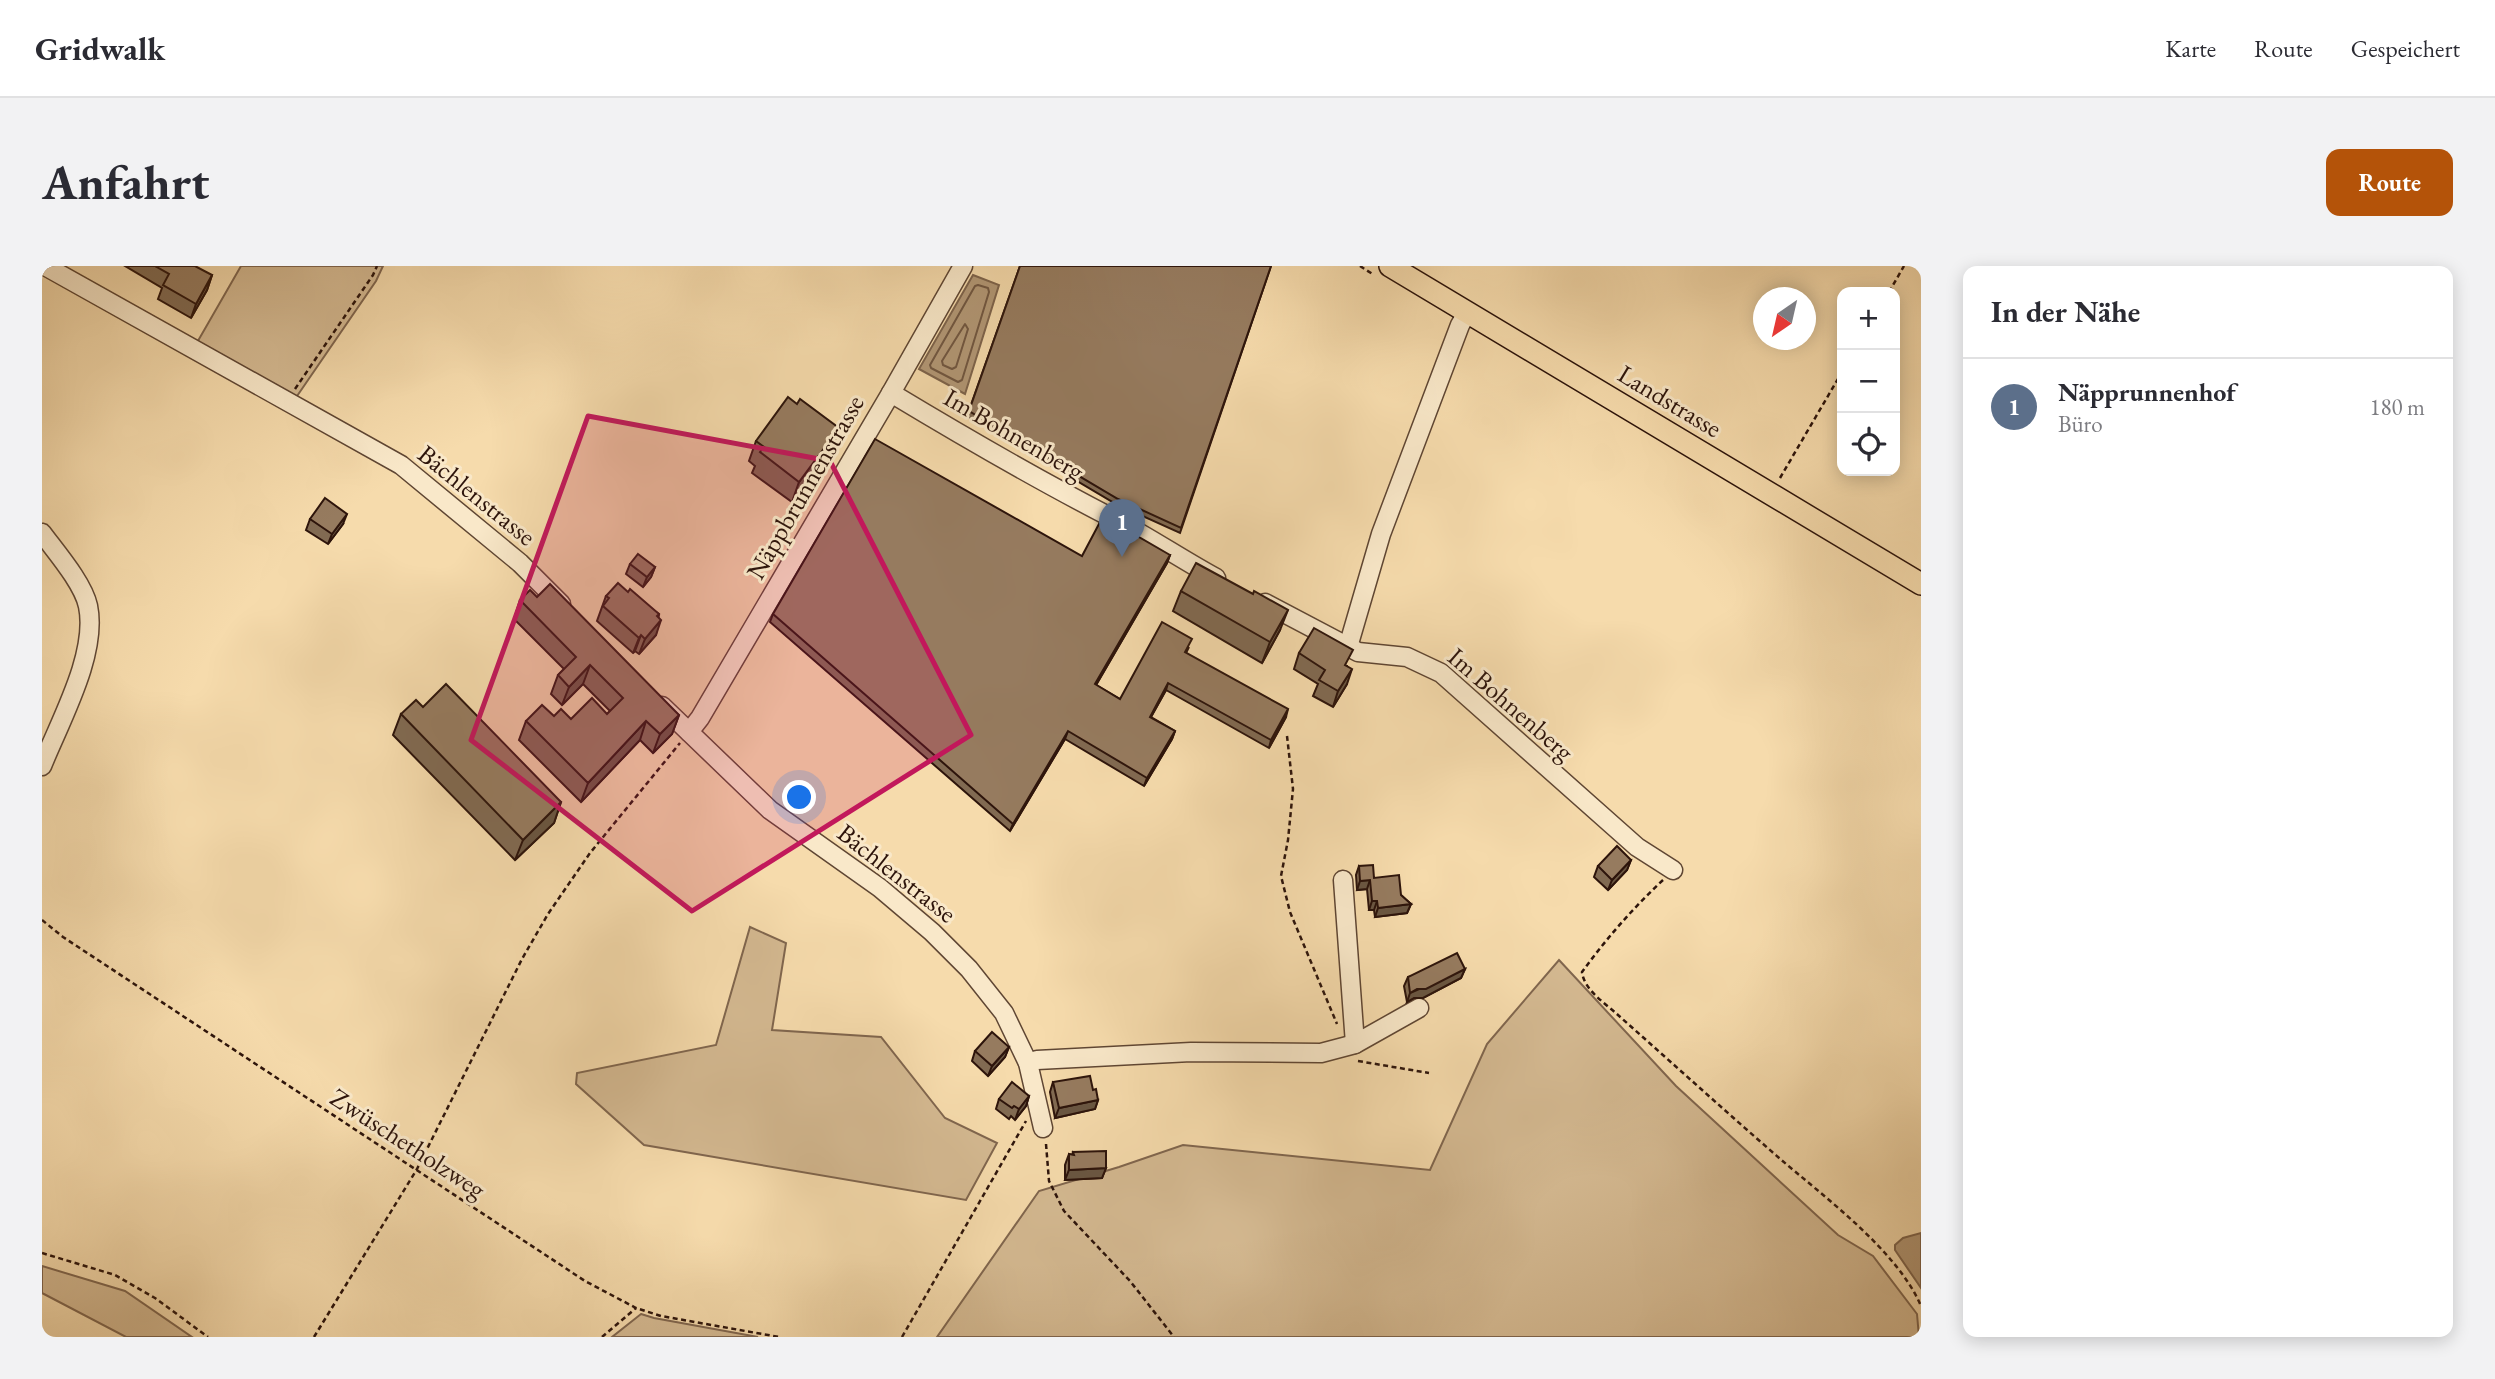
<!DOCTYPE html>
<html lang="de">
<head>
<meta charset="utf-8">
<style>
  :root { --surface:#fff; --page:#f2f2f3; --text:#2b2b33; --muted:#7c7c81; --line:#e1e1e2; --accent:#b45309 }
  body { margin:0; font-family:"EB Garamond",serif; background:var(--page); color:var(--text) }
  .controls { position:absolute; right:21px; top:21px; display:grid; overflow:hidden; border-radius:14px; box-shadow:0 4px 18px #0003 }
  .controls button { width:63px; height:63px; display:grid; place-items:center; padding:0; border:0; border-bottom:2px solid var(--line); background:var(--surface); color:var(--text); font:35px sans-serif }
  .compass { position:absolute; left:1711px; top:21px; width:63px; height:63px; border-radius:50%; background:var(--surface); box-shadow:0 4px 18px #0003; rotate:214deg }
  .you { position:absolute; left:758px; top:532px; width:24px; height:24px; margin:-18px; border:5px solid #fff; border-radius:50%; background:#1a73e8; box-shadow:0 0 0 10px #1a73e833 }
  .badge { display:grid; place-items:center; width:46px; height:46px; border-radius:50%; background:var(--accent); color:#fff; font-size:23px; font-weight:700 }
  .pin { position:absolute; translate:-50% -58px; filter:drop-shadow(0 2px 4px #0008) }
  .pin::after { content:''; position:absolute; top:37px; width:24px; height:21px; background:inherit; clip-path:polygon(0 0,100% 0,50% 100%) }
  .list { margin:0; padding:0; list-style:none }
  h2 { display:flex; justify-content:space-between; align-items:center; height:91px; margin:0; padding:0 28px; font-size:30px }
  h2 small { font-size:23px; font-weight:400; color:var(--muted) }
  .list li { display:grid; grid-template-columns:46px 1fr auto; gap:21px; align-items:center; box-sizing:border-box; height:98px; padding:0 28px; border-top:2px solid var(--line) }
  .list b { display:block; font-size:26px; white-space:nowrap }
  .list p { margin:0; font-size:23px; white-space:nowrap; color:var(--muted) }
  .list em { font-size:23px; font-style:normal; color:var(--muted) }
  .icon { flex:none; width:38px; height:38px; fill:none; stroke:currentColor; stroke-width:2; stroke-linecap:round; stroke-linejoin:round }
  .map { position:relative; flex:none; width:1879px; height:1071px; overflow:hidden; border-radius:14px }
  header { display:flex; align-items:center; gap:42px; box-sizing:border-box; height:98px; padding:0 35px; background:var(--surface); border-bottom:2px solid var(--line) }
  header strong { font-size:33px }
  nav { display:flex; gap:38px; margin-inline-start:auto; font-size:24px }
  .intro { display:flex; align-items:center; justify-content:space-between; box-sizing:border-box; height:168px; padding:0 42px }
  h1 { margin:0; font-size:49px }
  .button { padding:18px 32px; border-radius:14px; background:var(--accent); color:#fff; font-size:24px; font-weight:700 }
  main { display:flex; gap:42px; padding:0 42px }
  aside { flex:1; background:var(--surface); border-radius:14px; box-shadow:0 4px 18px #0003 }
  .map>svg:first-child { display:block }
</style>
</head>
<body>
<header>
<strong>Gridwalk</strong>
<nav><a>Karte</a><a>Route</a><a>Gespeichert</a></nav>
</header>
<div class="intro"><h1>Anfahrt</h1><a class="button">Route</a></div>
<main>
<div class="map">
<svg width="1879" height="1071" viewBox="0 0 1879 1071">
  <rect width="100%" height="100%" fill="#f6dbac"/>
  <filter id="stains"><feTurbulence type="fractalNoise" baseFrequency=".00286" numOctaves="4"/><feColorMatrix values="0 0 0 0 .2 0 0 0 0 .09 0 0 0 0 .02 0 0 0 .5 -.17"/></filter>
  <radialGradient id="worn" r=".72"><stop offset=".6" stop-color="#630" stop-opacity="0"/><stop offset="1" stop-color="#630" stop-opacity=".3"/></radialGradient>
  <g fill="#d4b991" stroke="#80664e" stroke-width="2">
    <polygon points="199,0 341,0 334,15 253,133 153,80"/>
    <polygon points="708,661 744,677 730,764 839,771 903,852 955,877 924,934 602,879 534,818 535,807 674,779"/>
    <polygon points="1517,694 1634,820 1796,969 1831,990 1875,1048 1877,1071 895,1071 997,925 1077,901 1141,879 1388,904 1445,778"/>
    <polygon points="0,1000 83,1025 150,1071 84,1071 0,1027"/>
    <polygon points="599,1048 612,1052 716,1071 570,1071"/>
  </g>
  <g fill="#b29775" stroke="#7d634b" stroke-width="2">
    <polygon points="931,9 957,19 923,128 877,103"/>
    <polygon points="1879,967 1879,1022 1853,984 1853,979 1861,972"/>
  </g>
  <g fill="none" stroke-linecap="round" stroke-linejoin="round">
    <g stroke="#705640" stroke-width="2">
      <polygon points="936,19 946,22 947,26 920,114 916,116 889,102 888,99 933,20"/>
      <polygon points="923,58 926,63 914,101 910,103 901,99 900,95"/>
    </g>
    <defs>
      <g id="minor">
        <polyline points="3,0 359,199 478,297 519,338"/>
        <path d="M849 127C922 171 996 214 1072 253 1107 271 1139 293 1174 312"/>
        <path d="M0 267C14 286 41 317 46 340 56 388 18 455 0 500"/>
        <polyline points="1223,337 1316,386 1365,391 1399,407 1595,581 1631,604"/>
        <polyline points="1306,381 1339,268 1418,59 1425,47"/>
        <polyline points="620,440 728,544 838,622 890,666 927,703 962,747 986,797 1001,862"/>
        <polyline points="647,466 658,452 849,127 921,0"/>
        <polyline points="1301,614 1313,778"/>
        <polyline points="986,797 995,794 1149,786 1279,787 1313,778 1377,742"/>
      </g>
      <polyline id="major" points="1348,0 1879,318"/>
    </defs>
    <use href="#minor" stroke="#5f4633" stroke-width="21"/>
    <use href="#major" stroke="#2d140b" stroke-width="24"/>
    <g stroke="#2d140b" stroke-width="2.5" stroke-dasharray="5 3.5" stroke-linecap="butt">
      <polyline points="1318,0 1332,9"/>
      <polyline points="1847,26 1862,0"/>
      <polyline points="253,123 331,9 335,0"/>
      <polyline points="1738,212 1800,106"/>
      <polyline points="1245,470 1251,523 1246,574 1239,610 1248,646 1295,758"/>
      <path d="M1621 614C1591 642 1564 673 1540 706 1542 724 1563 737 1576 749 1629 796 1682 844 1736 891 1782 931 1855 984 1879 1040"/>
      <polyline points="0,654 21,671 543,1015 594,1042 619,1050 737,1071"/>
      <polyline points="1316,795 1387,807"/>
      <polyline points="1004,878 1007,915 1022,945 1088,1015 1132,1071"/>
      <polyline points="0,987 73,1009 113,1032 166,1071"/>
      <polyline points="272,1071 375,903 480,693 506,648 548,587 638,477"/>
      <polyline points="560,1071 594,1042"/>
      <polyline points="860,1071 984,855"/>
    </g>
    <use href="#minor" stroke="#f9e8c9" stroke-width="18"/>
    <use href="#major" stroke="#f6dbac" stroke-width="21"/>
  </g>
  <g fill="#816a52" stroke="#2d140b" stroke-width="2">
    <polygon points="83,0 113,0 170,9 165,24 149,52 116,33 120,22"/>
    <polygon points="978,0 1229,0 1138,267 1074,238 925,150"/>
    <polygon points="714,175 790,183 750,236 710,207 713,200 707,195"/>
    <polygon points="268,253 301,258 286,278 264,264"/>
    <polygon points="1128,289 1125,297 1054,419 1078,433 1147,381 1144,387 1244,451 1227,482 1124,424 1109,451 1133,465 1130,473 1102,520 1023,473 968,565 728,356 731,348 1040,290"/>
    <polygon points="588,298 613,301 609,311 601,321 584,308"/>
    <polygon points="1139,325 1238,364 1220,397 1131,345"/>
    <polygon points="586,326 617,348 614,369 597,388 593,385 591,387 555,355 564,330"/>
    <polygon points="495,331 637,449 630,468 611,487 598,474 539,536 477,474 484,455 512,450 529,453 565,448 568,445 541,418 520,439 509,428 516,409 522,403 472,353 478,334"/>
    <polygon points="1257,387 1305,400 1305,418 1291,441 1271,430 1276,418 1252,403"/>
    <polygon points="359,448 519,536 512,557 473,594 351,469"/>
    <polygon points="1589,594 1585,604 1566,624 1552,611 1556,600"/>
    <polygon points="1317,600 1332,612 1359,629 1369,638 1365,647 1333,651 1332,644 1327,644 1325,623 1315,624 1314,609"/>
    <polygon points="1423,703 1419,712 1381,732 1372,732 1365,736 1362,720 1366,711"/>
    <polygon points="967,781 963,791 946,810 930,795 933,785"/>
    <polygon points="1011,816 1051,824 1056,834 1053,843 1013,852 1008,826"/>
    <polygon points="987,830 984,840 973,854 969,850 967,853 954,843 957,833"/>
    <polygon points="1031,886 1064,902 1060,912 1023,914 1023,899 1027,888 1030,889"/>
  </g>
  <g fill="#695642" stroke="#2d140b" stroke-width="2">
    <polygon points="170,9 165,24 149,52 154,38"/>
    <polygon points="797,162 790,183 750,236 757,216"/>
    <polygon points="305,248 301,258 286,278 290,268"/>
    <polygon points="1128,289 1125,297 1050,426 1053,418"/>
    <polygon points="613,301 609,311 601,321 605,311"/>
    <polygon points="1246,344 1238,364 1220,397 1228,376"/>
    <polygon points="617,348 612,362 619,354 614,369 597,388 603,373"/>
    <polygon points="599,369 593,385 591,387 597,372"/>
    <polygon points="548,399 541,418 520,439 527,421"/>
    <polygon points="1310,403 1305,418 1291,441 1296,425"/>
    <polygon points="1126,417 1124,424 1105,458 1108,451"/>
    <polygon points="1246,443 1244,451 1227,482 1229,474"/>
    <polygon points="637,449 630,468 611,487 618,468"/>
    <polygon points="604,455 598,474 539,536 546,517"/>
    <polygon points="1026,465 1023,473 968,565 971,558"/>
    <polygon points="1133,465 1130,473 1102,520 1105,512"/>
    <polygon points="519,536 512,557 473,594 481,574"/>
    <polygon points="1589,594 1585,604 1566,624 1570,614"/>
    <polygon points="1328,614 1325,623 1315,624 1318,615"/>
    <polygon points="1330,635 1335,635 1332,644 1327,644"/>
    <polygon points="1369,638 1365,647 1333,651 1336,642"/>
    <polygon points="1423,703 1419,712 1381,732 1372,732 1365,736 1368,727"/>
    <polygon points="967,781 963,791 946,810 950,800"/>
    <polygon points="987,830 984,840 973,854 977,843"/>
    <polygon points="1056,834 1053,843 1013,852 1017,842"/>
    <polygon points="1064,902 1060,912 1023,914 1027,904"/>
  </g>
  <g fill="#967b5f" stroke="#2d140b" stroke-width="2">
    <polygon points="113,0 153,0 170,9 154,38 121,19 127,8"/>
    <polygon points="978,0 1229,0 1139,262 1076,233 927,145"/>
    <polygon points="746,131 755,138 758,133 797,162 757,216 718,186 722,181 714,175"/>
    <polygon points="833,173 1040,290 1058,256 1074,263 1076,259 1128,289 1053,418 1078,433 1120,356 1150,373 1143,386 1246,443 1229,474 1126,417 1108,451 1133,465 1105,512 1026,465 971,558 731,348"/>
    <polygon points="283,232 305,248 290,268 268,253"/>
    <polygon points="596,288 613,301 605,311 588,298"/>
    <polygon points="1154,297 1211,328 1212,325 1246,344 1228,376 1139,325"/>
    <polygon points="576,317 586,326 588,323 617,348 615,350 619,354 603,373 599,369 597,372 561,340 567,332 564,330"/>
    <polygon points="508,318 637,449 618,468 604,455 546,517 484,455 500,439 512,450 519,443 529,453 550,432 565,448 581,432 548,399 527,421 516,409 534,391 478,334 488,324 495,331"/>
    <polygon points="1272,362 1311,384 1303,399 1310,403 1296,425 1277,414 1283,404 1257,387"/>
    <polygon points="404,418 519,536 481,574 359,448 374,434 381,441"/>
    <polygon points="1575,580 1589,594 1570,614 1556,600"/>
    <polygon points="1331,599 1332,612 1357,609 1359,629 1369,638 1336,642 1335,635 1330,635 1328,614 1318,615 1317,600"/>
    <polygon points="1415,687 1423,703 1384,723 1375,723 1368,727 1366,711"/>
    <polygon points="950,766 967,781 950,800 933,785"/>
    <polygon points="1048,810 1051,824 1054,823 1056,834 1017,842 1011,816"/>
    <polygon points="970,816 987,830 977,843 972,840 970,842 957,833"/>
    <polygon points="1064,885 1064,902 1027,904 1027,888 1032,889 1031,886"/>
  </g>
  <path fill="#c2185b" fill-opacity="0.2" stroke="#c2185b" stroke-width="5" stroke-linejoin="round" d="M546 150 788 195 929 469 650 645 429 474Z"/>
  <g text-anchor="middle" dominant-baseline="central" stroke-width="6" stroke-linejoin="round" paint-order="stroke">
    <g font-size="26" fill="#2d140b" stroke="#f9e8c9">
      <text transform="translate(1628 135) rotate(31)">Landstrasse</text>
      <text transform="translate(972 168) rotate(30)">Im Bohnenberg</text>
      <text transform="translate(763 221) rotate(-60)">Näppbrunnenstrasse</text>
      <text transform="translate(435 229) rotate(39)">Bächlenstrasse</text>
      <text transform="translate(1469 438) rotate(41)">Im Bohnenberg</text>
      <text transform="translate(855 607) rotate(38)">Bächlenstrasse</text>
      <text transform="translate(366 877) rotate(33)">Zwüschetholzweg</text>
    </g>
  </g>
  <rect width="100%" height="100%" filter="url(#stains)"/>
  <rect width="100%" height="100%" fill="url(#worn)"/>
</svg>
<div class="controls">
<button>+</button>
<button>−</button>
<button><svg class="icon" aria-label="locate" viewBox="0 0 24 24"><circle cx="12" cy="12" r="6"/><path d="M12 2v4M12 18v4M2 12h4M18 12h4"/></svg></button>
</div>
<svg class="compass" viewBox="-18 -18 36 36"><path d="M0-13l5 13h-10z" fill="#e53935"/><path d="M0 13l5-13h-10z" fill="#7c7c81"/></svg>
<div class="you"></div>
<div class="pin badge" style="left:1080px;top:291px;background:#5c6f8a">1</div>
</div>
<aside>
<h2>In der Nähe<small></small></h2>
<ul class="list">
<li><span class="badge" style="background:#5c6f8a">1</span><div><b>Näpprunnenhof</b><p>Büro</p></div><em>180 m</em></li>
</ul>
</aside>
</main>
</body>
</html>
